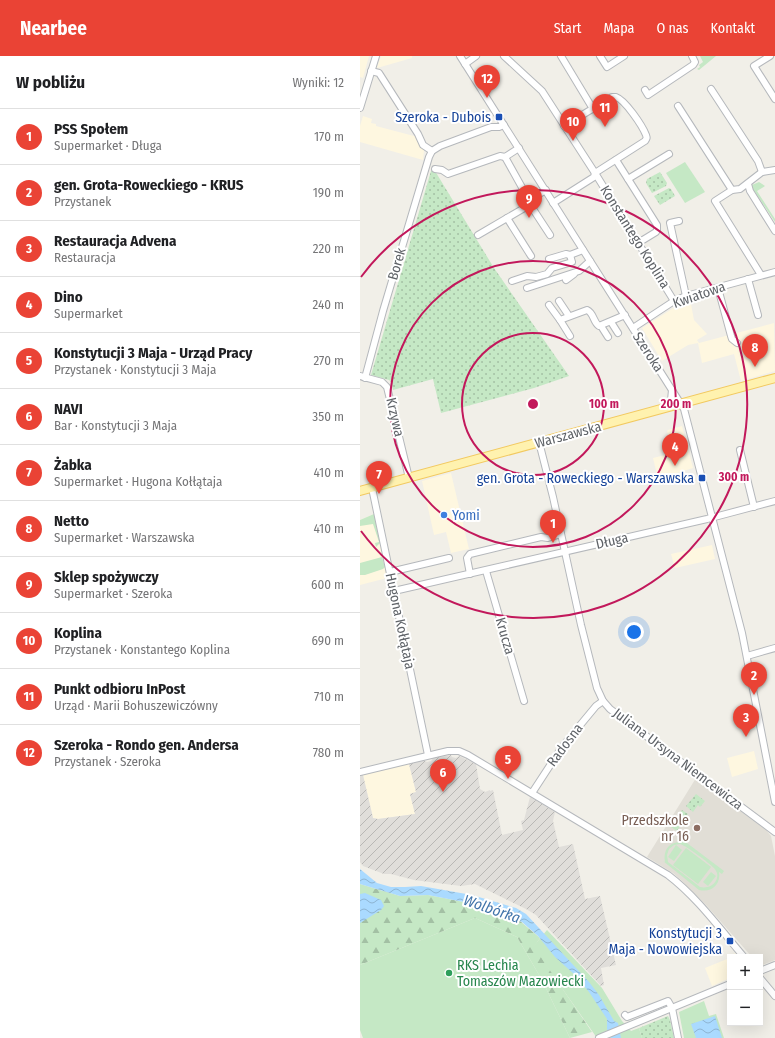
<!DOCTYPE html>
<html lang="pl">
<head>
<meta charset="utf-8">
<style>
  :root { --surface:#fff; --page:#f6f6f6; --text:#202124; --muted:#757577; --line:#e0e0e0; --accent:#ea4335 }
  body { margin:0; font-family:"Fira Sans Condensed",sans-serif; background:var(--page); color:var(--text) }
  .controls { position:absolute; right:12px; bottom:12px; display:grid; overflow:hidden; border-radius:0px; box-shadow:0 4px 16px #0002 }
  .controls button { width:36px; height:36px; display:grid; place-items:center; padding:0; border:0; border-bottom:1px solid var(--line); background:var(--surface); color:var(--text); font:20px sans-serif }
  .you { position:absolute; left:274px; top:576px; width:14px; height:14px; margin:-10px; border:3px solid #fff; border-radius:50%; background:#1a73e8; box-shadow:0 0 0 6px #1a73e833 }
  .badge { display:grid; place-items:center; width:26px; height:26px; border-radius:50%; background:var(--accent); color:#fff; font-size:13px; font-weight:700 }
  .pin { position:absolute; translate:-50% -33px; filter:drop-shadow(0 1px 2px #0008) }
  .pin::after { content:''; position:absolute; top:21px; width:14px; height:12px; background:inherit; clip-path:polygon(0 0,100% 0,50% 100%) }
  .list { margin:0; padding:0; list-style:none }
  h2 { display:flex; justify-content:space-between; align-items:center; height:52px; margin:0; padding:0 16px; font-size:17px }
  h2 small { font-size:13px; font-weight:400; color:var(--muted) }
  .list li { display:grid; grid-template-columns:26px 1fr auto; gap:12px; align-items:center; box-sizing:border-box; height:56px; padding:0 16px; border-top:1px solid var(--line) }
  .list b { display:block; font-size:15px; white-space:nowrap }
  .list p { margin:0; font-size:13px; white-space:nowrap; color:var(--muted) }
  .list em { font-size:13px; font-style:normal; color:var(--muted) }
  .map { position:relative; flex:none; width:415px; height:982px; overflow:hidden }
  header { display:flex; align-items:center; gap:24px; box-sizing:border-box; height:56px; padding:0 20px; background:var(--accent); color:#fff }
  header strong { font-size:19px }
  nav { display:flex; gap:22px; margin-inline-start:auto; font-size:14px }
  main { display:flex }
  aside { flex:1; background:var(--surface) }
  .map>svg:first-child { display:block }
</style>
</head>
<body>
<header>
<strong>Nearbee</strong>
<nav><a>Start</a><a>Mapa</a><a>O nas</a><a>Kontakt</a></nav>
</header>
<main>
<aside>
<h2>W pobliżu<small>Wyniki: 12</small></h2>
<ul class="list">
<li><span class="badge">1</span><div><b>PSS Społem</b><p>Supermarket · Długa</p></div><em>170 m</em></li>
<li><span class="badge">2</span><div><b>gen. Grota-Roweckiego - KRUS</b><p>Przystanek</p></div><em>190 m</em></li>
<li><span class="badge">3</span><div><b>Restauracja Advena</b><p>Restauracja</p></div><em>220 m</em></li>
<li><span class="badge">4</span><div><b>Dino</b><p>Supermarket</p></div><em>240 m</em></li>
<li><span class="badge">5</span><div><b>Konstytucji 3 Maja - Urząd Pracy</b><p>Przystanek · Konstytucji 3 Maja</p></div><em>270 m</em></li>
<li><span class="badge">6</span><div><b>NAVI</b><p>Bar · Konstytucji 3 Maja</p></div><em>350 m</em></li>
<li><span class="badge">7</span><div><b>Żabka</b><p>Supermarket · Hugona Kołłątaja</p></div><em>410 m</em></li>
<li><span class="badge">8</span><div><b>Netto</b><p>Supermarket · Warszawska</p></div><em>410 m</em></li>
<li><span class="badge">9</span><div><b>Sklep spożywczy</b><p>Supermarket · Szeroka</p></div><em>600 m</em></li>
<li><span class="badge">10</span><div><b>Koplina</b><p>Przystanek · Konstantego Koplina</p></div><em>690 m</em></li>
<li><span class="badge">11</span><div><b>Punkt odbioru InPost</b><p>Urząd · Marii Bohuszewiczówny</p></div><em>710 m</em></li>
<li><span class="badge">12</span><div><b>Szeroka - Rondo gen. Andersa</b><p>Przystanek · Szeroka</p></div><em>780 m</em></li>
</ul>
</aside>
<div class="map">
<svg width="415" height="982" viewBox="0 0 415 982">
  <defs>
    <pattern id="industrial-furrows" width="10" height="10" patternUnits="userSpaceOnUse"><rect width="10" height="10" fill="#e0deda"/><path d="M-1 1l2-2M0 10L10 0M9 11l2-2" fill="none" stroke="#b9b8b5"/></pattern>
    <pattern id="forest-firs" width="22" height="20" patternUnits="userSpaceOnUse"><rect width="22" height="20" fill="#c5e8c5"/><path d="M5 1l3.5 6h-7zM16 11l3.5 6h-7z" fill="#a3c0a4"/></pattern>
    <pattern id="park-dots" width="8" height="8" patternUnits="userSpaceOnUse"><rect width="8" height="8" fill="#c5e8c5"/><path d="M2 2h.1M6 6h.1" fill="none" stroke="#a3c0a4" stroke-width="1.8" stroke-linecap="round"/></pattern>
    <pattern id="water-waves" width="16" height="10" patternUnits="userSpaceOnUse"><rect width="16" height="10" fill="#aadaff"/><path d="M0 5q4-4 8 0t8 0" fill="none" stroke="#8eb4d2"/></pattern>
  </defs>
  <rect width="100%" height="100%" fill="#f1efe8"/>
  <g fill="#fef7e0">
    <polygon points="0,0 9,0 3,22 0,21"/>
    <polygon points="21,0 52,0 52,2 17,12"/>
    <polygon points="3,60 12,63 11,67 16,68 16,70 54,80 56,78 56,81 64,94 63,104 0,86 0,70"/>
    <polygon points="330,243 334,264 347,278 337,284 339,287 414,267 415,315 381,325 374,298 342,307 338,287 328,289 302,305 282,272 323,246"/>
    <polygon points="322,370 333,412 298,423 293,402 313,397 307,375 308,374"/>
    <polygon points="91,417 109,493 91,497 86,476 74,479 62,425"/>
    <polygon points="14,458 27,522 0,529 0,464"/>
    <polygon points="352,489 355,503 315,512 311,498"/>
    <polygon points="394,695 398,713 372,721 367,702"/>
    <polygon points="49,708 56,736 50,738 55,758 18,763 13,762 3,719"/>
    <polygon points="375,897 378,901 370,901 370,922 352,930 345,912 367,903"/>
  </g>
  <polygon fill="url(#industrial-furrows)" points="91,699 92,701 96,702 99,700 116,708 120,733 125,736 130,734 130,735 133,734 142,779 163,774 161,765 164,764 170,741 195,756 193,765 199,791 213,788 225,843 240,840 256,909 241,912 244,929 241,930 176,859 166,853 115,828 101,830 54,824 31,818 24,818 3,810 0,806 0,720 3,719 13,762 18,763 55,758 50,738 56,736 49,708 63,704 67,706 71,705 73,702"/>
  <polygon fill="#e1ded6" points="336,722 406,774 411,780 415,800 415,904 400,910 400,901 392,901 346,849 321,824 313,817 287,801"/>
  <g fill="#c5e8c5" fill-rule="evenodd">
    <polygon points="340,0 356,0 339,14 337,13 340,11 339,9 343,6"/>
    <polygon points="325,106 345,136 325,147 306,117"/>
    <polygon points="399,126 405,130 397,135 415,163 415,166 395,136 393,136 392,129"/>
    <polygon points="14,458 20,487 16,491 15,487 19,486 13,468 0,470 0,464"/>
    <polygon points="22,501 25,511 23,513 5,519 0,519 0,507"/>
    <path d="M319 781 364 815 362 818 359 816C361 828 352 837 339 834L303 805 305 806C303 795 308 787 319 786L317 783ZM320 788C327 790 349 807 354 812 363 822 352 834 340 831L308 806 307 799 309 793 314 789Z"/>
    <polygon points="316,789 322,794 314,805 308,801"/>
    <polygon points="326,792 351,811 338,828 313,809"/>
    <polygon points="351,816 356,820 348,830 343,826"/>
    <polygon points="115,862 157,881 182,924 210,982 3,982 0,974 0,909"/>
    <polygon points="187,874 242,932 262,965 271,975 279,972 282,982 237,982 173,891"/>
    <polygon points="344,945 349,960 356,958 364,982 324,982 319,956"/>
  </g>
  <polygon fill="url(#forest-firs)" points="0,828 40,840 68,839 109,847 160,865 180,882 174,891 232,976 210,982 182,924 157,881 115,862 0,909"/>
  <g fill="url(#park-dots)">
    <polygon points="71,115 75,115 134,212 209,320 174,332 81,357 73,323 33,334 31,326 29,324 11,319"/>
    <polygon points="300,116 307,127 306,130 292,137 286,127 287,123"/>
    <polygon points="309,132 311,133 315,140 300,149 294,140"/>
    <polygon points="336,738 345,745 340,751 338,749 333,756 326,750"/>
    <polygon points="322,754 328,758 317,775 311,771"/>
    <polygon points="308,960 310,964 314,982 282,982 279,972"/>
  </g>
  <g fill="url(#water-waves)">
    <polygon points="0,813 17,827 31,831 45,831 61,830 112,839 156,852 166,858 229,926 239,939 254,965 258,967 261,982 251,982 247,973 247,963 229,936 215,919 195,901 178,880 162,866 124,852 117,852 109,847 68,839 40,840 0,828"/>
    <polygon points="5,837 21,844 24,850 21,854 0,867 0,838"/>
    <polygon points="355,960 362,982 336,982 331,968"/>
  </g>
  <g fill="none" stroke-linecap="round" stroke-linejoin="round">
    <defs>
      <g id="minor">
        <polyline points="100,0 324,353 382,577 415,746"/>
        <polyline points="144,0 182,35 235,117 314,245"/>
        <polyline points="201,0 233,53"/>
        <polyline points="240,0 247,11 264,0"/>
        <polyline points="410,0 394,10 415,43"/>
        <polyline points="105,8 116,0"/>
        <polyline points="11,15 19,17 58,78 63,89 72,95"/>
        <polyline points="351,33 398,105 402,116"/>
        <polyline points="285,34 288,39 333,9 335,6 332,0"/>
        <polyline points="318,50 372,134"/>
        <polyline points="0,52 16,0"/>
        <polyline points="145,101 169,144 171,150 190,179"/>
        <polyline points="256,104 297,169 297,174 296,176 278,187"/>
        <polyline points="75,113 82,114 88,118 140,100 145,101 159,92"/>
        <polyline points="268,123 309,98"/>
        <polyline points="388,128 390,135 415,175"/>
        <path d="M193 147 234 121 235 117 285 85C287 82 287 82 286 79 282 69 265 44 256 41H252L204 70"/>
        <polyline points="147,162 171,200"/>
        <polyline points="319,165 310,167 326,240"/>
        <polyline points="118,179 166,151 169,144 186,134"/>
        <polyline points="189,203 206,198 210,199 223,194"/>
        <polyline points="401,219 355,145 372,134 380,133 402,116 415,114"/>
        <polyline points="388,223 398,259"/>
        <polyline points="206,224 214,218"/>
        <polyline points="152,225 167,220 176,221 187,218 192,212 212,206 210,199"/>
        <polyline points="167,232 219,215 230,205"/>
        <polyline points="358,232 371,280 372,283 377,287"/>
        <polyline points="199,245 209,260"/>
        <path d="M189 249 200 264 227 254C234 257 233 266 239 270L265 259"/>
        <polyline points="200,264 210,280"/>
        <polyline points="251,266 258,277"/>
        <polyline points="241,270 248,281"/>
        <polyline points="273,272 314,245 326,240 415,216"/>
        <polyline points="0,320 22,326 27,331 49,422"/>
        <polyline points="5,322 23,255 69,101 72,95 80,90 131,71 139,71 144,69"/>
        <polyline points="305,352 311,344 312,334"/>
        <polyline points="179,386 193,441 221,569 237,632 243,645 250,653 415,776"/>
        <polyline points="380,394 394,451"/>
        <polyline points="12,432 68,699"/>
        <polyline points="126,515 164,645"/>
        <polyline points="30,516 89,502"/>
        <polyline points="110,518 107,502 110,498 181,481 188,482 201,478"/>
        <polyline points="34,535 347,463 415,445"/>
        <polyline points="387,600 415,592"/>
        <path d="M0 716 88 695H99L108 699 308 819C337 841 360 873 384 901"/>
        <polyline points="172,737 202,691 236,650 243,645"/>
        <polyline points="400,915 415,909"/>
        <polyline points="400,922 415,940"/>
        <polyline points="265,959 267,961 308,945 312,952 318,982"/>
        <polyline points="239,982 370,928"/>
      </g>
      <polyline id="major" points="0,435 415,322"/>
    </defs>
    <use href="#minor" stroke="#b5b8bc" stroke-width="8"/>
    <use href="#major" stroke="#f2c960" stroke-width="10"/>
    <use href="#minor" stroke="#fff" stroke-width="6"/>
    <use href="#major" stroke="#fff2af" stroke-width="8"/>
  </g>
  <g fill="none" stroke="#c2185b" stroke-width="2">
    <circle cx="173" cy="348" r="71"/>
    <circle cx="173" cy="348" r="143"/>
    <path d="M1 221A214 214 0 1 1 1 475"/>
  </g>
  <g fill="#1a4fb4" stroke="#fff" stroke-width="1.5">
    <rect x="135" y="57" width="8" height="8" rx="2"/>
    <rect x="338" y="418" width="8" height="8" rx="2"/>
    <rect x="366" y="881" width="8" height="8" rx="2"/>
  </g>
  <circle fill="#3f7fe0" stroke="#fff" stroke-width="1.5" cx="84" cy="459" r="4"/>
  <circle fill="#8d6e63" stroke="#fff" stroke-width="1.5" cx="337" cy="772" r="4"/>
  <circle fill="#2e9e5b" stroke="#fff" stroke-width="1.5" cx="89" cy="917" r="4"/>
  <g text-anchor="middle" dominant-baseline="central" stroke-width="4" stroke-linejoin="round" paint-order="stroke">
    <g font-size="14" fill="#164399" stroke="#fff" text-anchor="end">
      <text x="131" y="61">Szeroka - Dubois</text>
      <text x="334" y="422">gen. Grota - Roweckiego - Warszawska</text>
      <text x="362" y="877">Konstytucji 3<tspan x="362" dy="16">Maja - Nowowiejska</tspan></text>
    </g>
    <g font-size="14" fill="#5f6368" stroke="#fff">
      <text transform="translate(275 181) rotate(58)">Konstantego Koplina</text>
      <text transform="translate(37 208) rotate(-74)">Borek</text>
      <text transform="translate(339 239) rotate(-19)">Kwiatowa</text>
      <text transform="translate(288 296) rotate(57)">Szeroka</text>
      <text transform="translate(35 361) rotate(77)">Krzywa</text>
      <text transform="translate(208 379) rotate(-15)">Warszawska</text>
      <text transform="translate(252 485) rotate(-13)">Długa</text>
      <text transform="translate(40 565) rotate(78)">Hugona Kołłątaja</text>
      <text transform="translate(145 580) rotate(74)">Krucza</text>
      <text transform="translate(205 689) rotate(-53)">Radosna</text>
      <text transform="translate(318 703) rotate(37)">Juliana Ursyna Niemcewicza</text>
    </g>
    <g font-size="14" fill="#366cbe" stroke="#fff" text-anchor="start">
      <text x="92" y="459">Yomi</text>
    </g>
    <g font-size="14" fill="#785e54" stroke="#fff" text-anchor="end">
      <text x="329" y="764">Przedszkole<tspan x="329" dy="16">nr 16</tspan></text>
    </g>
    <g font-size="14" fill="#27864d" stroke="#fff" text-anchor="start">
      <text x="97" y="909">RKS Lechia<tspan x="97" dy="16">Tomaszów Mazowiecki</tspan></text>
    </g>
    <g font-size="15" font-style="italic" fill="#4174aa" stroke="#fff">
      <text transform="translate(132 853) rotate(19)">Wolbórka</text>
    </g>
  </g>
  <circle cx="173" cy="348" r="6" fill="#c2185b" stroke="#fff" stroke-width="2"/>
  <g font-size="12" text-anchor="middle" font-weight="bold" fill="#c2185b" stroke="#fff" stroke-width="4" stroke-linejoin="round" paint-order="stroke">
    <text x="244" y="352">100 m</text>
    <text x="316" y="352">200 m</text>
    <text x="374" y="425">300 m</text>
  </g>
</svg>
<div class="controls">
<button>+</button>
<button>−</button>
</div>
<div class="you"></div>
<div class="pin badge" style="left:193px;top:487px">1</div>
<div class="pin badge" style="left:394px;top:639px">2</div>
<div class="pin badge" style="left:386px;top:681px">3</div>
<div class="pin badge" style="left:315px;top:410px">4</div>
<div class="pin badge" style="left:148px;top:723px">5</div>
<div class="pin badge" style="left:83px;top:736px">6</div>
<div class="pin badge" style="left:19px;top:438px">7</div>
<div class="pin badge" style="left:395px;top:311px">8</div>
<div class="pin badge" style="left:169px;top:162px">9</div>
<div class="pin badge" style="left:213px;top:85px">10</div>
<div class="pin badge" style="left:245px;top:71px">11</div>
<div class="pin badge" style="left:127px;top:42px">12</div>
</div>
</main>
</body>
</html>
